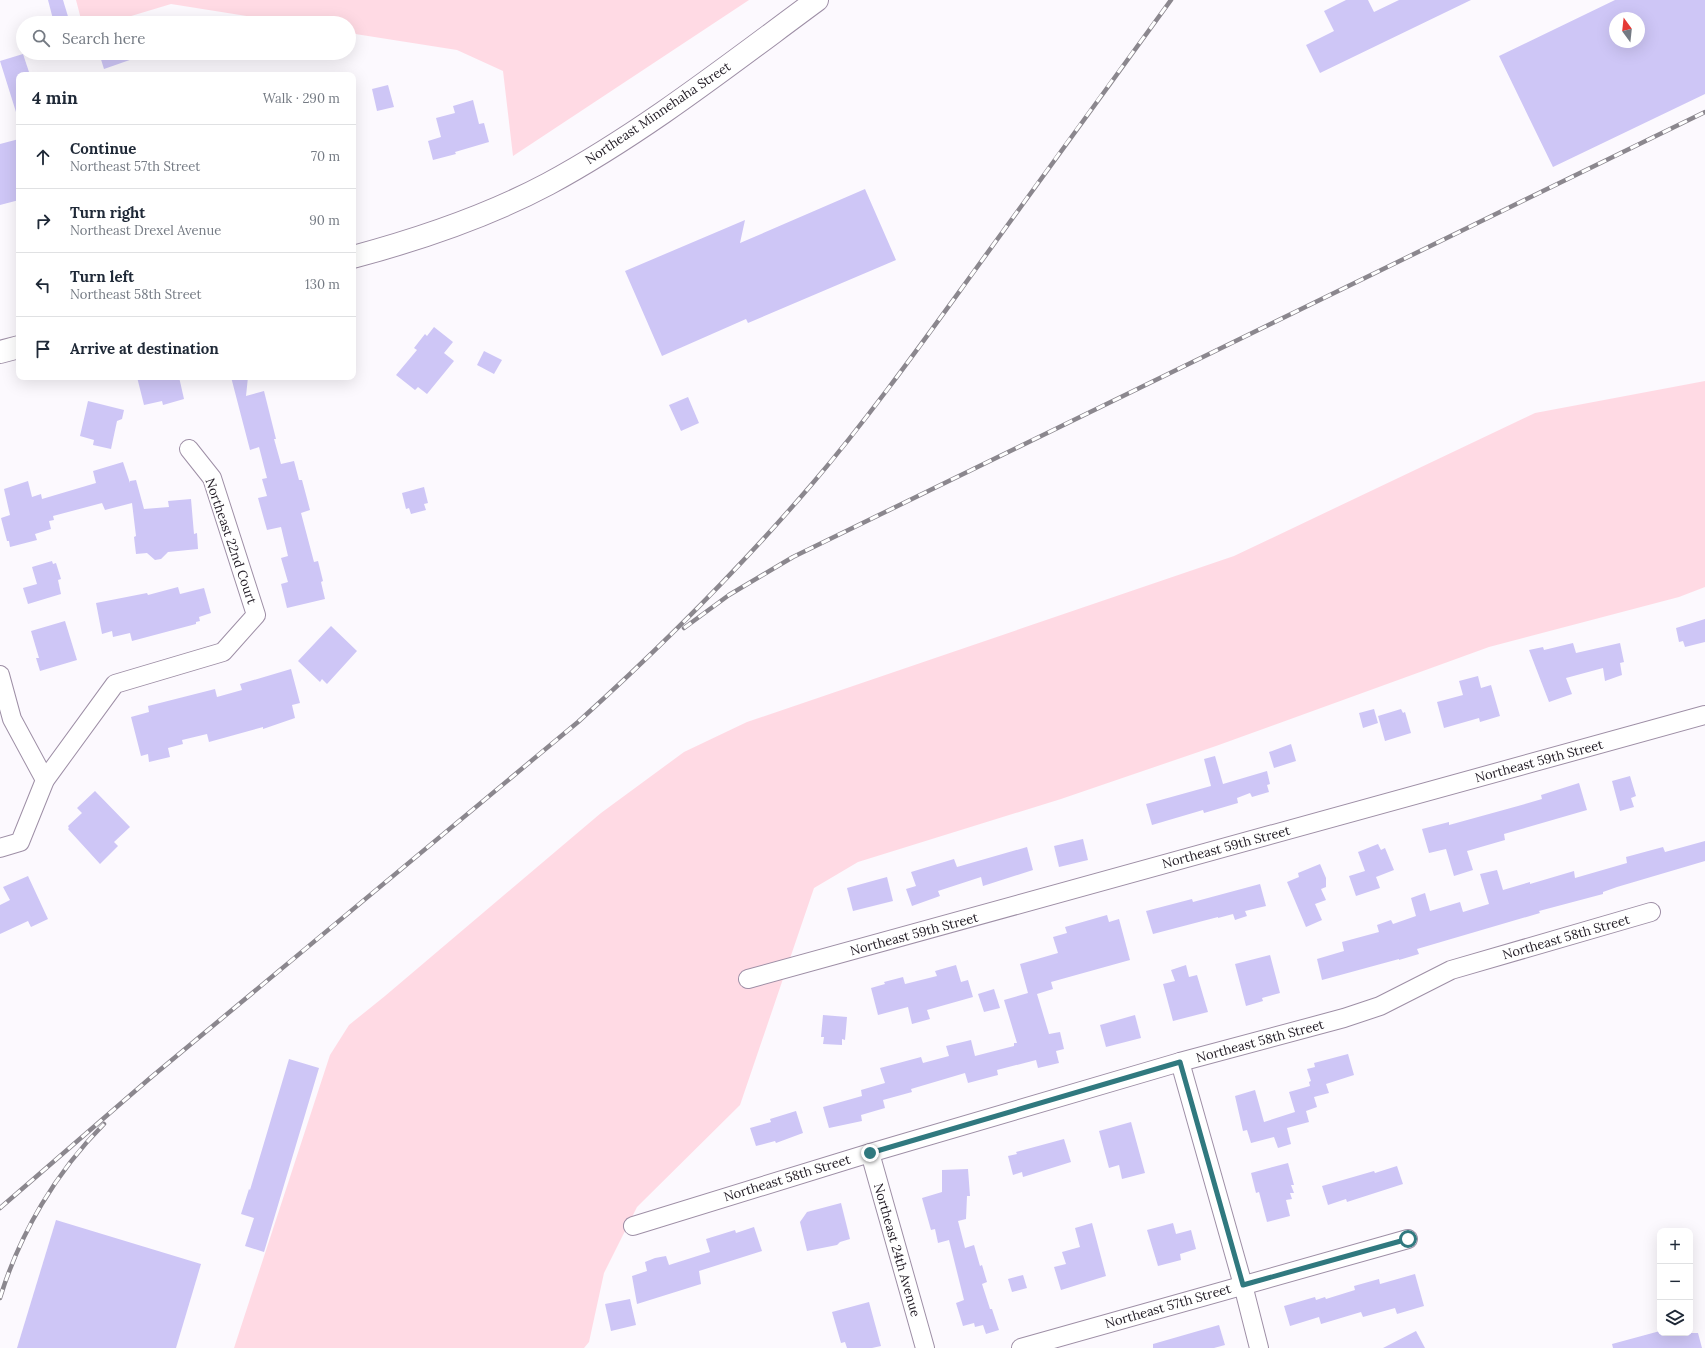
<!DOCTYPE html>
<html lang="en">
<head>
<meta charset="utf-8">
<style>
  :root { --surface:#fff; --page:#f2f2f3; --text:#1f2937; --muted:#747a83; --line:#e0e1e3 }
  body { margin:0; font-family:Lora,serif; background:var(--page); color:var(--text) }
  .controls { position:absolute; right:12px; bottom:12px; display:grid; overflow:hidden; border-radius:8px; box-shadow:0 4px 16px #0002 }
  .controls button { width:36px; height:36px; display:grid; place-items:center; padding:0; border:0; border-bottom:1px solid var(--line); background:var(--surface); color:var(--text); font:20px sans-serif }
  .compass { position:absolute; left:1609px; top:12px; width:36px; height:36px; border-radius:50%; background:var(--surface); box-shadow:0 4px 16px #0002; rotate:345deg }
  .stop { position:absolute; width:12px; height:12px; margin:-9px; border:3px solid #30797f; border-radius:50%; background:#fff }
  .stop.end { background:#30797f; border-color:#fff; box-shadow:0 1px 4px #0008 }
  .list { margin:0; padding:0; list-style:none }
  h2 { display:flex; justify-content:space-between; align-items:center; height:52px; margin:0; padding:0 16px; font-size:17px }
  h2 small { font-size:13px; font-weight:400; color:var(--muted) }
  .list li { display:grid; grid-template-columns:26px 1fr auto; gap:12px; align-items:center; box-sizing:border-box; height:64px; padding:0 16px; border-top:1px solid var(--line) }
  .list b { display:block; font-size:15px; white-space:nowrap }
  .list p { margin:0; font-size:13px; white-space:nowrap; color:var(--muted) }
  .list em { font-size:13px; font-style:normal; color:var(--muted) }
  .icon { flex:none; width:22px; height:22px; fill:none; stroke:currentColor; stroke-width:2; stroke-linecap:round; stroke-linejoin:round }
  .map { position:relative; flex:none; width:1705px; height:1348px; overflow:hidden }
  .search { position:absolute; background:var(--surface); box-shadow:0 4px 16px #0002; left:16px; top:16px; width:340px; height:44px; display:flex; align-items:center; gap:10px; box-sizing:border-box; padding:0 14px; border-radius:22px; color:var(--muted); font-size:15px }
  .panel { position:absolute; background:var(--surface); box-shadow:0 4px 16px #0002; left:16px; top:72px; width:340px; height:308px; border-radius:8px }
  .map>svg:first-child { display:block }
</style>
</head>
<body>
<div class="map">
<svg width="1705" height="1348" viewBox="0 0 1705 1348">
  <rect width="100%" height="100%" fill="#fcf9fe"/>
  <g fill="#ffdae4">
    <polygon points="76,0 749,0 513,156 503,71 457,50 349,33 349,23 290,23 171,4 108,23 82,23"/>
    <polygon points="1705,381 1705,587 1679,597 1489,647 1216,746 1061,799 858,862 814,888 740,1105 637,1207 604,1273 589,1342 584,1348 234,1348 330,1055 349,1025 385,996 601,813 684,752 747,722 1234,556 1535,413"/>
  </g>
  <g fill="#cec6f6" fill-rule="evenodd">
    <polygon points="48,0 63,0 70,23 54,23"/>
    <polygon points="1346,0 1368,0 1374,12 1399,0 1471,0 1320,73 1306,45 1334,31 1324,11"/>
    <path d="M1615 0H1705V94L1553 167 1499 56ZM1615 18H1639V42H1615Z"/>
    <polygon points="99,53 143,53 144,55 104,69"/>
    <polygon points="23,54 30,75 19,75 19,111 16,112 0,61"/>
    <polygon points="388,85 394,107 377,111 372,89"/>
    <polygon points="473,100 479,124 484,123 489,142 455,152 456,154 433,160 428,141 441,137 436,118 455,113 453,106"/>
    <polygon points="19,139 19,200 0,205 0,144"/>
    <polygon points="865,189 896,260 748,323 746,319 662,356 625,271 745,220 740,243"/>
    <polygon points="434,327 453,342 444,353 454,361 427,394 418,387 415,390 396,375 417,350 414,348 425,334 427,336"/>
    <polygon points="484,351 502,360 494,374 477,365"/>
    <polygon points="137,377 179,377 184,399 163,405 162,401 144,405"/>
    <polygon points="231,377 248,377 246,396 264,391 276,439 274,439 281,464 294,461 299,480 302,480 310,510 301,513 314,562 318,561 323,581 321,582 325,599 287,608 281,584 288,582 281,558 288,556 281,527 267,530 258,498 267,496 262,479 267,478 259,447 250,450"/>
    <polygon points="688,397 699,423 681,431 669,405"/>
    <polygon points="88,401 124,410 122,419 117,421 111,449 93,445 94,440 80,436"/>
    <polygon points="123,462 130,483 130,481 136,480 144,509 169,507 168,501 191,499 194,534 197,533 198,549 168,552 161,559 155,560 147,553 136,554 134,537 136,536 132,503 105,510 102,503 53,516 54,520 49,521 51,529 35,534 37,540 10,547 9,541 7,541 1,518 10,515 4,489 28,481 32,497 41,494 42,499 96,483 93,471"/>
    <polygon points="424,487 428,503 424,504 426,510 411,514 409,508 406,509 402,493"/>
    <polygon points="52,561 53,564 56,563 61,579 58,580 61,594 28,604 23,588 37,584 32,567"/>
    <polygon points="178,587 180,594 204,588 211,613 199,617 200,621 196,622 196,624 132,641 130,633 113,637 112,631 102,634 96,603 147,593 148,595"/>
    <polygon points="1705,619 1705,642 1685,647 1683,641 1679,642 1676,628"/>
    <polygon points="65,621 77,660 40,671 36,658 39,658 31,631"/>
    <polygon points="331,626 357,651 327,684 322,679 320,682 298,661"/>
    <polygon points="1573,643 1576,653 1620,643 1624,662 1620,663 1622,675 1605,681 1603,668 1566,678 1572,694 1549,702 1529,650 1543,647 1544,650"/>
    <polygon points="291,669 300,703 292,705 295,718 263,729 263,727 209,742 207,734 182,740 183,744 168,748 170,757 149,762 148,754 141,756 131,717 149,712 148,706 215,689 217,697 242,690 240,684"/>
    <polygon points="1478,676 1481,688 1491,685 1500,716 1480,722 1479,718 1444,728 1437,702 1463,695 1459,681"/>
    <polygon points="1374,709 1378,723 1363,728 1359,713"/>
    <polygon points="1401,709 1403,713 1405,712 1411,733 1385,741 1378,716"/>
    <polygon points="1291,744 1296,761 1274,768 1269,752"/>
    <polygon points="1215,756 1223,784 1267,771 1270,784 1267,785 1269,792 1252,797 1250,793 1237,798 1238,803 1204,813 1203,810 1152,825 1146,804 1211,786 1204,759"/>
    <polygon points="1630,776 1636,796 1631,798 1634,807 1620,811 1612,781"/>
    <polygon points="1579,783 1587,810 1504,834 1505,840 1467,851 1473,870 1454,876 1446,849 1429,853 1422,829 1449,822 1449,825 1518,806 1542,799 1541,795"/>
    <polygon points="95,791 130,827 114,842 118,846 100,864 68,829 69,828 68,826 82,813 77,808"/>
    <polygon points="1083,839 1088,860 1059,867 1054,846"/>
    <polygon points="1705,841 1705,861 1617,887 1603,892 1603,894 1539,911 1540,913 1417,949 1419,954 1399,960 1399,959 1322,980 1317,959 1344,951 1342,942 1379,932 1377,925 1391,920 1393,924 1416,916 1411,898 1425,893 1430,911 1460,902 1463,912 1489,904 1480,874 1497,870 1503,890 1530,882 1530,884 1574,871 1575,878 1627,863 1626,857 1663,847 1665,852"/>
    <polygon points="1378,844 1381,850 1385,848 1394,870 1376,877 1380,888 1356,896 1349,876 1365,871 1358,852"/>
    <polygon points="1027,847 1033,870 983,886 981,877 938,891 940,896 912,906 906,889 916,886 911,872 954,859 957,867"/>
    <polygon points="1320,864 1326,878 1326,887 1321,889 1326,900 1315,904 1322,920 1306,927 1287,882 1299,877 1298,873"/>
    <polygon points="28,876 48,919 31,927 28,921 0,934 0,905 10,900 3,887"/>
    <polygon points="887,877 893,901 853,911 847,888"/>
    <polygon points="1260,884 1266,906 1245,911 1247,916 1235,920 1233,914 1218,918 1218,917 1153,934 1146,911 1192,899 1193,902"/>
    <polygon points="1107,915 1109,922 1119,919 1130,960 1051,982 1053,989 1037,994 1049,1034 1060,1032 1064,1049 1056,1051 1059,1063 1038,1068 1036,1060 997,1070 998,1075 968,1083 965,1073 911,1089 912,1092 883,1100 885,1108 861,1115 862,1121 829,1128 823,1107 862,1096 861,1090 885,1083 880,1068 921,1057 923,1063 949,1056 946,1046 971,1040 975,1056 1014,1046 1014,1043 1017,1043 1004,1000 1028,993 1020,964 1058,953 1053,937 1067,933 1065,927"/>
    <polygon points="1270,955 1280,993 1262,998 1263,1001 1246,1006 1235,964"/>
    <polygon points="956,965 961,982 968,980 973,997 927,1010 930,1019 912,1024 908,1007 878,1015 871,988 885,984 884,982 903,977 905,984 937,976 935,971"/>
    <polygon points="1186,965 1189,977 1197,975 1208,1012 1173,1021 1163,984 1175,981 1171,970"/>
    <polygon points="994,989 1000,1008 984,1012 978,994"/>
    <polygon points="823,1015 847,1017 845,1040 842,1039 842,1045 823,1044 824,1037 821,1037"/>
    <polygon points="1135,1015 1141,1038 1106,1047 1100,1025"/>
    <polygon points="1348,1054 1354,1075 1326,1084 1329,1093 1314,1097 1317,1107 1306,1111 1309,1122 1287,1128 1291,1144 1278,1148 1274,1137 1251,1143 1247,1130 1243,1131 1235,1096 1255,1090 1264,1122 1295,1112 1289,1092 1310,1086 1309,1082 1311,1081 1307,1069 1315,1067 1314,1063"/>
    <polygon points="289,1059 319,1068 264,1252 245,1246 254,1218 241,1214 249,1189 250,1190"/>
    <polygon points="796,1111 803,1133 776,1143 775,1141 756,1146 750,1128 771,1122 770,1119"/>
    <polygon points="1131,1122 1145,1173 1122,1179 1119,1165 1109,1168 1099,1131"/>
    <polygon points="1064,1139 1071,1162 1023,1177 1022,1172 1013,1175 1008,1156 1017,1154 1016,1152"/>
    <polygon points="1288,1163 1294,1185 1291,1185 1294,1193 1290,1193 1292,1199 1286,1200 1290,1216 1267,1222 1259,1192 1256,1193 1251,1173"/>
    <polygon points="1397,1166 1403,1184 1347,1202 1346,1199 1328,1205 1322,1186 1374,1171 1375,1173"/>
    <polygon points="968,1169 970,1196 967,1196 966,1219 958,1221 965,1248 974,1245 980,1266 982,1265 987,1282 982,1284 990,1309 992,1309 999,1330 986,1334 983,1325 975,1327 974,1323 963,1326 956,1303 964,1300 949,1240 938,1243 935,1229 931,1230 922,1198 942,1192 942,1170"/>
    <polygon points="841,1203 850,1239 840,1242 837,1245 807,1251 800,1222 807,1212"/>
    <polygon points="56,1220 201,1264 176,1348 17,1348"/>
    <polygon points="1092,1223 1106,1276 1061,1290 1054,1267 1066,1264 1062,1252 1080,1247 1075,1228"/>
    <polygon points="1173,1223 1176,1234 1191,1230 1196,1249 1180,1254 1181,1260 1158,1266 1147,1230"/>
    <polygon points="754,1227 762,1251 699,1271 701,1284 637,1304 632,1276 647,1271 645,1262 655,1258 666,1256 669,1265 710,1252 706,1239 735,1230 736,1233"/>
    <polygon points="1415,1274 1424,1306 1397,1314 1395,1308 1363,1317 1361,1312 1321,1324 1319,1317 1290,1326 1284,1306 1315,1297 1316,1300 1325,1297 1326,1299 1355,1290 1354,1286 1379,1279 1380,1284"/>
    <polygon points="1023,1275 1027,1288 1012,1292 1008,1279"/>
    <polygon points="630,1299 636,1325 611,1331 605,1304"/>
    <polygon points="869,1302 881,1346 872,1348 847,1348 845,1342 841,1343 832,1312"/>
    <polygon points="1219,1325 1225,1345 1214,1348 1153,1348 1153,1344"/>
    <polygon points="1416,1331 1425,1348 1383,1348"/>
    <polygon points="1660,1331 1660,1333 1698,1333 1702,1348 1613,1348 1612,1344"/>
  </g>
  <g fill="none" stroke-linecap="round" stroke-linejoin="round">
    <defs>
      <g id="street">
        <polyline points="0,675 12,719 45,780"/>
        <polyline points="0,848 20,842 45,780 115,684 223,652 256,615 212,478 189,449"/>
        <polyline points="748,979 1705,715"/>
        <polyline points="1180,1062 1243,1285 1259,1348"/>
        <polyline points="870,1153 925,1348"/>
        <polyline points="633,1226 870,1153 1180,1062 1344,1018 1380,1006 1451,970 1651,912"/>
        <polyline points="1021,1348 1408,1239"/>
      </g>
      <g id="secondary">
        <path d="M353 257C420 239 486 217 548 184 644 132 730 64 817 0"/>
        <polyline points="0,352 19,347"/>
      </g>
    </defs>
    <use href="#street" stroke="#9e8fa6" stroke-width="20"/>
    <use href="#secondary" stroke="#9e8fa6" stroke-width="24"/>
    <use href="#street" stroke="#fff" stroke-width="18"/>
    <use href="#secondary" stroke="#fff" stroke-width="22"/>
    <defs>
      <g id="rail">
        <polyline points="684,628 729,595 793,557 1705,112"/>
        <path d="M0 1208 149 1079 578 722C661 647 740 568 812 484 870 416 922 343 975 270 1040 180 1105 90 1171 0"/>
        <path d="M0 1298C20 1233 56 1172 104 1124"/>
      </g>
    </defs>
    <use href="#rail" stroke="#8b878e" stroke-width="4.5"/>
    <use href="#rail" stroke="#fff" stroke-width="3" stroke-dasharray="9" stroke-linecap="butt"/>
  </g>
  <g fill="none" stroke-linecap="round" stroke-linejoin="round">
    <polyline stroke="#30797f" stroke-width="5" points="870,1153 1180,1062 1243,1285 1408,1239"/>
  </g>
  <g text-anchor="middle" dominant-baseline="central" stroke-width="4" stroke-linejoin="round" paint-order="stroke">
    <g font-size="13" fill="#211b24" stroke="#fff">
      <text transform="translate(658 113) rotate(-34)">Northeast Minnehaha Street</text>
      <text transform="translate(231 541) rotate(71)">Northeast 22nd Court</text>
      <text transform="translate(1539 761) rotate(-15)">Northeast 59th Street</text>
      <text transform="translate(1226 847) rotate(-15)">Northeast 59th Street</text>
      <text transform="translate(914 934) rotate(-15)">Northeast 59th Street</text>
      <text transform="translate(1566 937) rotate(-16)">Northeast 58th Street</text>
      <text transform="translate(1260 1041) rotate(-15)">Northeast 58th Street</text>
      <text transform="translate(787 1178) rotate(-17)">Northeast 58th Street</text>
      <text transform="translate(897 1250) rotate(74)">Northeast 24th Avenue</text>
      <text transform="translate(1168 1306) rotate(-16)">Northeast 57th Street</text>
    </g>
  </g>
</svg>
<div class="controls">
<button>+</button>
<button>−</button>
<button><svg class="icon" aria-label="layers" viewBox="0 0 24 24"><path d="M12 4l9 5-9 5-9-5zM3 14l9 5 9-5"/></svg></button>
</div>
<svg class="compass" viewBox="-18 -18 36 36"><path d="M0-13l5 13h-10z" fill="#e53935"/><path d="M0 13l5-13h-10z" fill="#747a83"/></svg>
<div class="stop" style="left:1408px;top:1239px"></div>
<div class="stop end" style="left:870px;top:1153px"></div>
<div class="search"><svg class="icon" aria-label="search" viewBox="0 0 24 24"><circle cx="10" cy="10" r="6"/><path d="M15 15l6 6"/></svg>Search here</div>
<section class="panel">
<h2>4 min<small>Walk · 290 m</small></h2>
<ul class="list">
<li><svg class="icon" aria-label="ahead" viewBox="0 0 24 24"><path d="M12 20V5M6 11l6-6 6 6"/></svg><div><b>Continue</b><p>Northeast 57th Street</p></div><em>70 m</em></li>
<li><svg class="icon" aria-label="right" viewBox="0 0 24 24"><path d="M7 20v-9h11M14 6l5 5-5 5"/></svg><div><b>Turn right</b><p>Northeast Drexel Avenue</p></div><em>90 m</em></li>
<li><svg class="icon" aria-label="left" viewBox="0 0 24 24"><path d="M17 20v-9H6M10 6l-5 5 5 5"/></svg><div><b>Turn left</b><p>Northeast 58th Street</p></div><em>130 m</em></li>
<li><svg class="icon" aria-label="arrive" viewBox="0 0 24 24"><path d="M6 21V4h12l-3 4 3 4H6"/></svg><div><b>Arrive at destination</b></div></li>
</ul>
</section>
</div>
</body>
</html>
